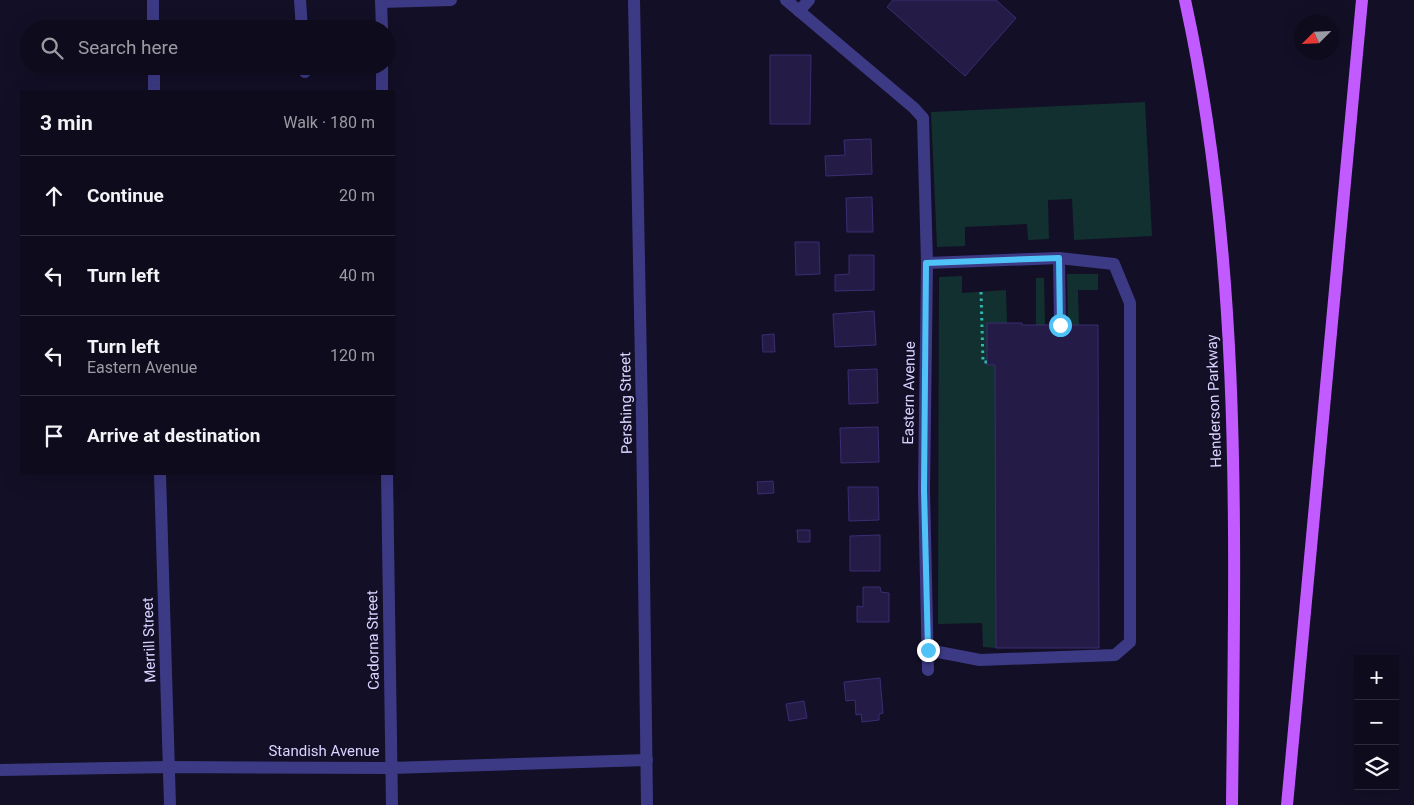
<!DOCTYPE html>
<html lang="en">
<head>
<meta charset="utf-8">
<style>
  :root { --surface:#0e0b1c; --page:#1c1929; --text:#f1f3f6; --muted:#9b9ba3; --line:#2e2b3b }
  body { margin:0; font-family:Roboto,sans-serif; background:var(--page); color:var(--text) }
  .controls { position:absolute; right:15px; bottom:15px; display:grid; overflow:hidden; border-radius:0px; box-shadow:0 5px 20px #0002 }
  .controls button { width:45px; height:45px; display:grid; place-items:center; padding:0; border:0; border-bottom:1px solid var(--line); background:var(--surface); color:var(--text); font:25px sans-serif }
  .compass { position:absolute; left:1294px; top:15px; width:45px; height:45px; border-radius:50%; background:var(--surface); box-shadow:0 5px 20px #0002; rotate:246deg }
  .stop { position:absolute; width:15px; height:15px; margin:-11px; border:4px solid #4fc3f7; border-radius:50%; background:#fff }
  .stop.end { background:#4fc3f7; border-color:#fff; box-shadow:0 1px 5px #0008 }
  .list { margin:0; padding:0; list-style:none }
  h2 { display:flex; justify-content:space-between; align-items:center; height:65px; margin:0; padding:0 20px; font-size:21px }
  h2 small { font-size:16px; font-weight:400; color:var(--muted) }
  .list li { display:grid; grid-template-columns:32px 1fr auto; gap:15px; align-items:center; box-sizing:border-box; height:80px; padding:0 20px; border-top:1px solid var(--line) }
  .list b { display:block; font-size:19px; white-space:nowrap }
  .list p { margin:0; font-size:16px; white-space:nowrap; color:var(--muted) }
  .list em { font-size:16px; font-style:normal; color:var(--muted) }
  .icon { flex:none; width:28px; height:28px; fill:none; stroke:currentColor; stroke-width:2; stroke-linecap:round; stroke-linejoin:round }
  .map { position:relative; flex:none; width:1414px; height:805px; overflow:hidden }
  .search { position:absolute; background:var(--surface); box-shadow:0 5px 20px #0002; left:20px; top:20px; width:375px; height:55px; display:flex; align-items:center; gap:12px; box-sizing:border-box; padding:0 18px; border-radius:28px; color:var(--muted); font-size:19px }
  .panel { position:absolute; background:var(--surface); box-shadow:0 5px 20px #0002; left:20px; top:90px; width:375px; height:385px; border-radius:0px }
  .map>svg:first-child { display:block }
</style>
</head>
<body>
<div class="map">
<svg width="1414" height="805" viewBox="0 0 1414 805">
  <rect width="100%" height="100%" fill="#130f26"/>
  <g fill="#12302f">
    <polygon points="1145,102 1152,236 1074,240 1072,199 1048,200 1049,239 1028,240 1027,224 965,227 965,246 937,247 931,112"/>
    <polygon points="1067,274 1098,274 1098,290 1078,290 1079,326 1068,326"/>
    <polygon points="962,276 962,293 1006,290 1007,323 987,323 987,365 995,365 996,648 983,647 982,623 938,624 939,277"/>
    <polygon points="1036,278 1044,278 1045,325 1036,325"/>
  </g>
  <g fill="#241b47" stroke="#3b2d73">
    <polygon points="893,0 996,0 1016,18 965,76 887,7"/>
    <polygon points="770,55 811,55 810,124 770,124"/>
    <polygon points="871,139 872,174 826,176 825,156 845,155 844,140"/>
    <polygon points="872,197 873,232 847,232 846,198"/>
    <polygon points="795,242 819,242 820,274 796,275"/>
    <polygon points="849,255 874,255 874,290 835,291 835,275 849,274"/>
    <polygon points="874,311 876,345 835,347 833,314"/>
    <polygon points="987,323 1022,323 1022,325 1098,325 1099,648 996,648 995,365 987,365"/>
    <polygon points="774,334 775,352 763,352 762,335"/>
    <polygon points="877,369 878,403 849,404 848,370"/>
    <polygon points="878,427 879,462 841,463 840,428"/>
    <polygon points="773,481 774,493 758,494 757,482"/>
    <polygon points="848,487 878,487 879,520 849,521"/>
    <polygon points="797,530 810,530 810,542 798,542"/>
    <polygon points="880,535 880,571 850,571 850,536"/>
    <polygon points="863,587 880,587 881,592 889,593 889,622 857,622 857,606 863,607"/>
    <polygon points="880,678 883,713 879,714 879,720 862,722 861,714 856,715 855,700 846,701 844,682"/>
    <polygon points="804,701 807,718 789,721 786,704"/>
  </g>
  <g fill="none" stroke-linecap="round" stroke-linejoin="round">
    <polyline stroke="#2fb8b0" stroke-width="3" stroke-dasharray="2.5 4" stroke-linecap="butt" points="981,292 983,362 987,362"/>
    <g stroke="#3d3a85" stroke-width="12">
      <polyline points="153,0 153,29"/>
      <polyline points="300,0 302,29"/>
      <polyline points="381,0 382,29"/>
      <polyline points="634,0 642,418 647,805"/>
      <polyline points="786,0 914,108 923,118 927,263 924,490 928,670"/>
      <polyline points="381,2 451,0"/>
      <polyline points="799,11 809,0"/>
      <polyline points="154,66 154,91"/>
      <polyline points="304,66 305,72"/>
      <polyline points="382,66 382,91"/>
      <polyline points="1059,258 1060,325"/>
      <polyline points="927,263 1059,258 1114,264 1130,303 1130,642 1115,655 980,660 928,650"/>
      <polyline points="160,474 170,805"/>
      <polyline points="387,474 392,805"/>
      <polyline points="0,770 169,767 391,768 647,760"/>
    </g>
    <g stroke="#c25bff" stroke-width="12">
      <path d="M1185 0C1243 264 1235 536 1232 805"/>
      <polyline points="1287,805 1362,0"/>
    </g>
  </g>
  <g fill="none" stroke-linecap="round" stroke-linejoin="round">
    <polyline stroke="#4fc3f7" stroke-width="6" points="928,650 924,490 926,263 1059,258 1060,325"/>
  </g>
  <g text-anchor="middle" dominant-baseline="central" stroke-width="4.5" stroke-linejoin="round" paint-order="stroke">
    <g font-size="15" fill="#d9d4ff" stroke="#130f26">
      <text transform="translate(909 393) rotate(-89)">Eastern Avenue</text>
      <text transform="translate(1214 401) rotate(-92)">Henderson Parkway</text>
      <text transform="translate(626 403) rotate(-91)">Pershing Street</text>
      <text transform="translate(149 640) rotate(-92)">Merrill Street</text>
      <text transform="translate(373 640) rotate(-91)">Cadorna Street</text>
      <text x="324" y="751">Standish Avenue</text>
    </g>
  </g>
</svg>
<div class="controls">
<button>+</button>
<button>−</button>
<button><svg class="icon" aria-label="layers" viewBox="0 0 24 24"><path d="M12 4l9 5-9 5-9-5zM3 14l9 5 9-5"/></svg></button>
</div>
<svg class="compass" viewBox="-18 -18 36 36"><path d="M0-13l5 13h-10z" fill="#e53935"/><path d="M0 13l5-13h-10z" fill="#9b9ba3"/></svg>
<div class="stop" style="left:1060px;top:325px"></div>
<div class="stop end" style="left:928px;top:650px"></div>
<div class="search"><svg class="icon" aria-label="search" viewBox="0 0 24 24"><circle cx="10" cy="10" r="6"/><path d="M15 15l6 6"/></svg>Search here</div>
<section class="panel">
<h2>3 min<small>Walk · 180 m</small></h2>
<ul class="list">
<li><svg class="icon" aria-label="ahead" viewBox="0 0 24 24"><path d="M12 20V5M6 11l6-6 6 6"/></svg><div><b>Continue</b></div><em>20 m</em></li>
<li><svg class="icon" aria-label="left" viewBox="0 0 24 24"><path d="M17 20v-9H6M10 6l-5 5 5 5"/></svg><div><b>Turn left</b></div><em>40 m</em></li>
<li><svg class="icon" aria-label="left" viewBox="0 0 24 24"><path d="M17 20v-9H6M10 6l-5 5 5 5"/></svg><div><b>Turn left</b><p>Eastern Avenue</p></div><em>120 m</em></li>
<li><svg class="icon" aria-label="arrive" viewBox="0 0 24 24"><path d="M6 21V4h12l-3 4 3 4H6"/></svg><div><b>Arrive at destination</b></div></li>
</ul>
</section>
</div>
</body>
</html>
